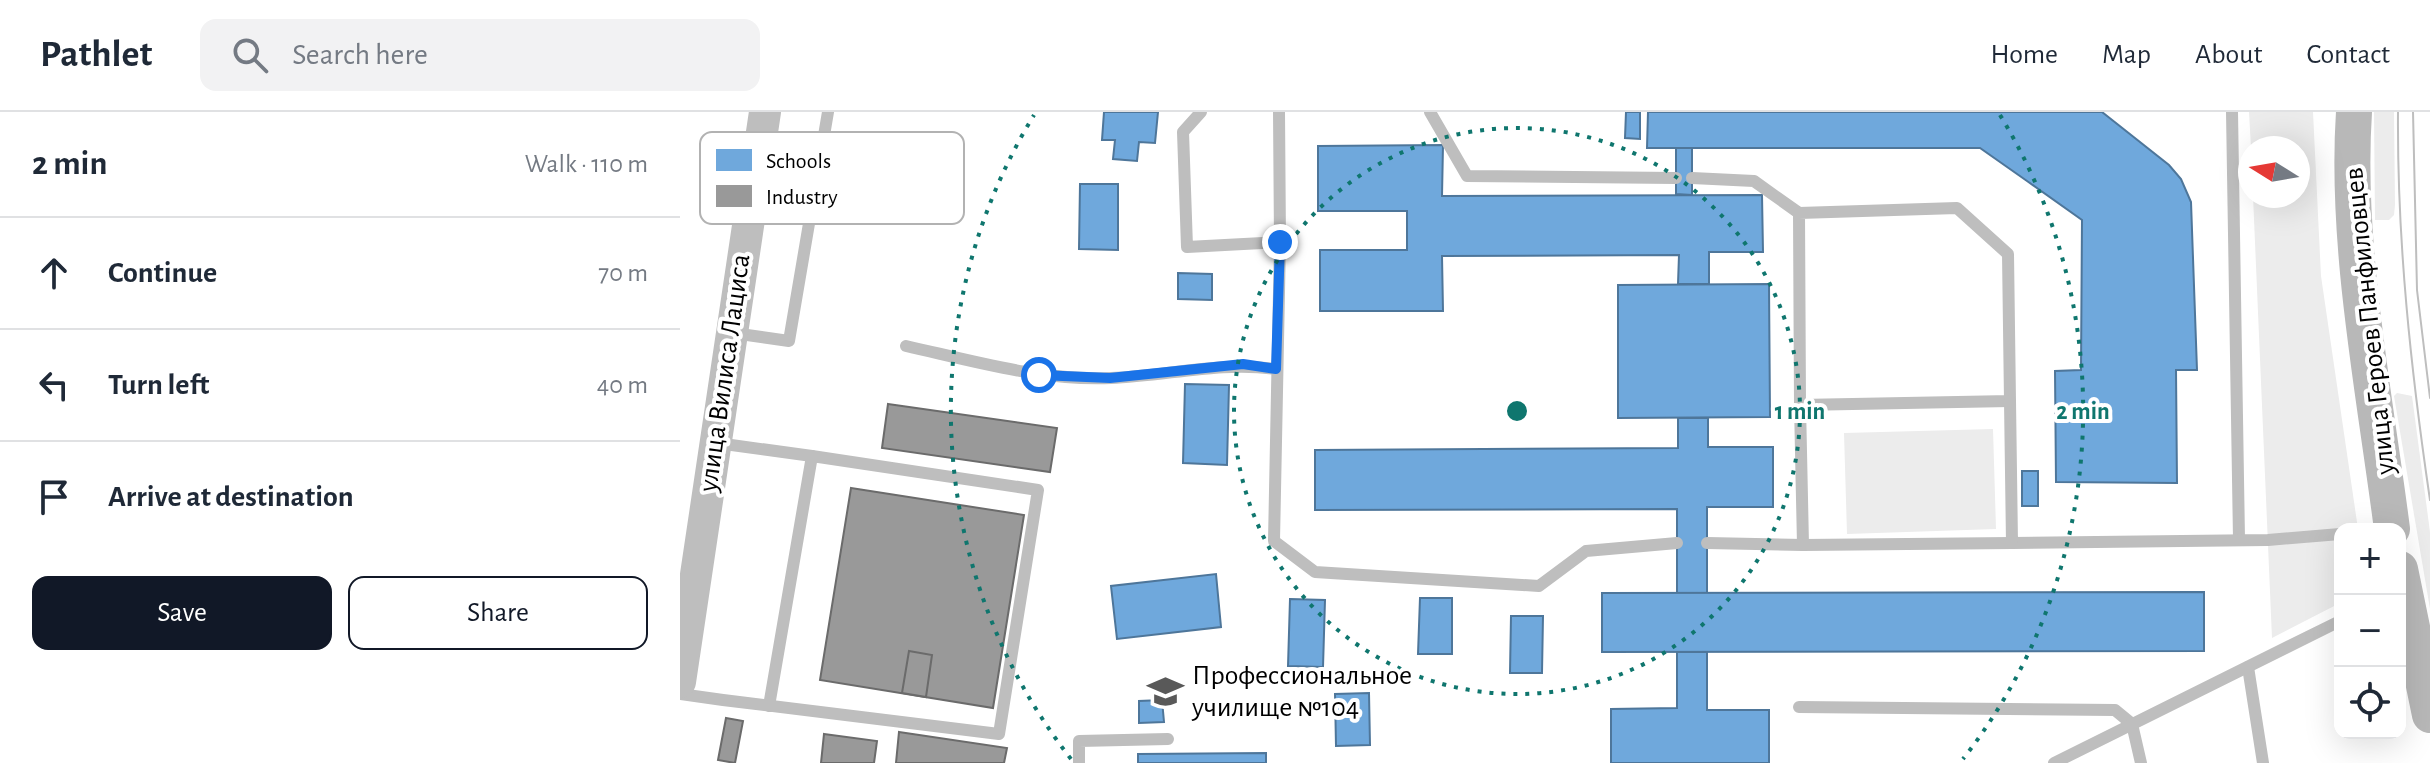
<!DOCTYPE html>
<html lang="en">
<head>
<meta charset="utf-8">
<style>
  :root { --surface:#fff; --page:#f2f2f3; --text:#1f2937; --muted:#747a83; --line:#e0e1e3; --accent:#111827 }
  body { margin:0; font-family:"Alegreya Sans",sans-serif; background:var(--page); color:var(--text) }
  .controls { position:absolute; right:24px; bottom:24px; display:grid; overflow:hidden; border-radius:16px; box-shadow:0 8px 32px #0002 }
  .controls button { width:72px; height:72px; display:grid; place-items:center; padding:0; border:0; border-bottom:2px solid var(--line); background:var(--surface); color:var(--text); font:40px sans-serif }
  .compass { position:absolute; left:1558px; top:24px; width:72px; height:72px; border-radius:50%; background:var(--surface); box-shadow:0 8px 32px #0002; rotate:281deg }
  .stop { position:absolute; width:24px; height:24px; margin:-18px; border:6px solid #1a73e8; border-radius:50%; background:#fff }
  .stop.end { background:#1a73e8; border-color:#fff; box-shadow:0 2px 8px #0008 }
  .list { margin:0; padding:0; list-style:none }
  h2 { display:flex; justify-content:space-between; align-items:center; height:104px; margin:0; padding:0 32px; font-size:34px }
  h2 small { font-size:26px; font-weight:400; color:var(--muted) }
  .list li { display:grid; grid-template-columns:52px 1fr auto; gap:24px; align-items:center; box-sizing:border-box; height:112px; padding:0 32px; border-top:2px solid var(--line) }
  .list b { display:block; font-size:30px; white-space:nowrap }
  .list em { font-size:26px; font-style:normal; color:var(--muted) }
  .actions { display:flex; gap:16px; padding:24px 32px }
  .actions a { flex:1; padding:18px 0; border:2px solid var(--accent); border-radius:16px; text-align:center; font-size:28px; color:var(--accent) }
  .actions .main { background:var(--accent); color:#fff }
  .icon { flex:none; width:44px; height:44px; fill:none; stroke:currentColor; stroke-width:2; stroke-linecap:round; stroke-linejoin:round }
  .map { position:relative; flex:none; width:1750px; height:651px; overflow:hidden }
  header { display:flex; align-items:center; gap:48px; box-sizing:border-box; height:112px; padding:0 40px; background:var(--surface); border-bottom:2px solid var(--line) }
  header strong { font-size:38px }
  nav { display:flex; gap:44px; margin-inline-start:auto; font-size:28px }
  .search { width:560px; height:72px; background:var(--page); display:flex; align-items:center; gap:20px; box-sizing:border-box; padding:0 28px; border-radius:16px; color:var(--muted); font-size:30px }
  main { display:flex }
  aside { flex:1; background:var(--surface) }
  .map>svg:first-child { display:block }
</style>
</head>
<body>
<header>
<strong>Pathlet</strong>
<div class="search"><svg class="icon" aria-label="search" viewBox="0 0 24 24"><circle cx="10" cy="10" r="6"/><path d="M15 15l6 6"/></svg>Search here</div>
<nav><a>Home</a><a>Map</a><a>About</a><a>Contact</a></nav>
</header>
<main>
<aside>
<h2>2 min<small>Walk · 110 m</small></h2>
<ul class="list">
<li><svg class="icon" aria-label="ahead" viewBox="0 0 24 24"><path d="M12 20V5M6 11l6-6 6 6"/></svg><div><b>Continue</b></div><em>70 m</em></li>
<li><svg class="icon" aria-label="left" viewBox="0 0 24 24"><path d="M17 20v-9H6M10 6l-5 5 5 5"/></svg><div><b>Turn left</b></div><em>40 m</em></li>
<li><svg class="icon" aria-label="arrive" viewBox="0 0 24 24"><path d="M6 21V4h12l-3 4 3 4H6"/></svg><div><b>Arrive at destination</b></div></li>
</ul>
<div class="actions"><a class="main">Save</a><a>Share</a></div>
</aside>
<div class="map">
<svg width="1750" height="651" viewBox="0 0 1750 651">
  <rect width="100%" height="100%" fill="#fff"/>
  <g fill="#ececec">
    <polygon points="1569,0 1633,0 1641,164 1678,417 1660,417 1660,491 1592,526 1573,84 1618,84 1618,36 1571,36"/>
    <polygon points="1694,0 1714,0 1715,93 1714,103 1709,108 1695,108"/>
    <polygon points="1717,281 1732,284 1750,420 1750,497 1714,284"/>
    <polygon points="1313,317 1316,417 1167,422 1164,321"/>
  </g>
  <g fill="#6fa8dc" stroke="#4e769a" stroke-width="2">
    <polygon points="424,0 478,0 475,31 459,30 457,49 433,47 435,28 422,28"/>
    <polygon points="946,0 960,0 960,27 945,26"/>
    <polygon points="968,0 1422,0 1489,53 1501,67 1511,90 1517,258 1496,258 1497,371 1376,370 1375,259 1401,258 1402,108 1347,69 1300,36 967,36"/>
    <polygon points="763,33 762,84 1082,83 1083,140 1029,140 1029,172 998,172 999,143 762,144 763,199 640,199 640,138 727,138 727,99 638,99 638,34"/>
    <polygon points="996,36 1012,36 1012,83 996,82"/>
    <polygon points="400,72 438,72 438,138 399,137"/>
    <polygon points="498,161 532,162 532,188 498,187"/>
    <polygon points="1089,172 1090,305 938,306 938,173"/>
    <polygon points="505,272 549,273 547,353 503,351"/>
    <polygon points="998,306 1028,306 1028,335 1093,335 1093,395 1027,395 1027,481 997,481 997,397 635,398 635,338 998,336"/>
    <rect x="1342" y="359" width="16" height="35"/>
    <polygon points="536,462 541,515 437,527 431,474"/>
    <polygon points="1524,480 1524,539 922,540 922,481"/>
    <polygon points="740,486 772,486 772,542 738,542"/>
    <polygon points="610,487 645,488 643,555 608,554"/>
    <polygon points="831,504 863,504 862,561 830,561"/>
    <polygon points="997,540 1027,540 1027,598 1089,598 1089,651 931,651 931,597 997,596"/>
    <polygon points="689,581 690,633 656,634 655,582"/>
    <polygon points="482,588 484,610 459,611 459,589"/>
    <polygon points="586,641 586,651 458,651 458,642"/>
  </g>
  <g fill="#999" stroke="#6b6b6b" stroke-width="2">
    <polygon points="208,292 377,316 370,360 202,336"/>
    <polygon points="171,376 344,403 313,596 140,568"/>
    <polygon points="229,539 252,543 246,585 222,581"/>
    <polygon points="46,606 63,609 55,651 38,648"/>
    <polygon points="219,620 327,636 324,651 216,651"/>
    <polygon points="144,622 197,629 194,651 141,651"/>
  </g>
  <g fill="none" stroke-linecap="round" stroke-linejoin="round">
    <g stroke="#bebebe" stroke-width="12">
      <polyline points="521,0 503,20 507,135 600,130"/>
      <polyline points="599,0 600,130 594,429 635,460 859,474 906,439 997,431"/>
      <polyline points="750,0 787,64 996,66"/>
      <polyline points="1552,0 1559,427"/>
      <polyline points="1012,66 1074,69 1119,101 1277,96 1328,142 1330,289 1120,293 1119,101"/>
      <polyline points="53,221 109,229 148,0"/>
      <path d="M226 234C293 249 362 269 431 266 487 264 540 249 596 257"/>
      <polyline points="1330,289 1332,431 1588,428 1660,422"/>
      <polyline points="37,331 132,344"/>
      <polyline points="1027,431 1123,433 1120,293"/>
      <polyline points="1123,433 1332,431"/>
      <polyline points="1568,555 1583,651"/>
      <polyline points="0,582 43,588 319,622 358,378 132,344 89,594"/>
      <polyline points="1119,595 1435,598 1452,612 1461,651"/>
      <polyline points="399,651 399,629 488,627"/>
      <polyline points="1374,651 1660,509"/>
    </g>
    <polyline stroke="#bebebe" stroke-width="32" points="0,570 85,0"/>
    <g stroke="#b8b8b8" stroke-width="36">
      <path d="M1674 0C1665 134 1695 284 1712 417"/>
      <polyline points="1720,457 1750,603"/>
    </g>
    <g stroke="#bebebe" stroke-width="2">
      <path d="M1718 0C1717 130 1731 259 1750 388"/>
      <polyline points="1733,0 1737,178 1750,286"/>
    </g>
  </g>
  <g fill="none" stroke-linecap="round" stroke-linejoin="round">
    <polyline stroke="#1a73e8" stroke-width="10" points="359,263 430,266 563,252 596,257 600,130"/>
  </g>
  <g fill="none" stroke="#0f766e" stroke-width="4" stroke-dasharray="4 8">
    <circle cx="837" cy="299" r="283"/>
    <path d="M391 647A566 566 0 0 1 354 3M1320 3A566 566 0 0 1 1283 647"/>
  </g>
  <defs>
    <symbol id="university-bare" viewBox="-9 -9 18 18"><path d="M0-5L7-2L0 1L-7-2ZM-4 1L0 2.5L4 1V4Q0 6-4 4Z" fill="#595959" stroke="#fff" stroke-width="2.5" paint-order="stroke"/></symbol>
  </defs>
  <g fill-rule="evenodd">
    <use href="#university-bare" x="460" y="554" width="51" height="51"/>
  </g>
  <g text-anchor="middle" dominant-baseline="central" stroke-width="8" stroke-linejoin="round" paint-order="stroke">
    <g font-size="28" fill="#000" stroke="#fff">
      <text transform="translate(1690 209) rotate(-96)">улица Героев Панфиловцев</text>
      <text transform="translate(45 261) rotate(-82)">улица Вилиса Лациса</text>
    </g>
    <g font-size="28" fill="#000" stroke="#fff" text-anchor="start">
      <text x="512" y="564">Профессиональное<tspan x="512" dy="32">училище №104</tspan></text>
    </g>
  </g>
  <rect x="20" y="20" width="264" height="92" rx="12" fill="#fff" stroke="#b2b2b2" stroke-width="2"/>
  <rect x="36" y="37" width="36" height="22" fill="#6fa8dc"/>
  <rect x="36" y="73" width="36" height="22" fill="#999"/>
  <g font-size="22" fill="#000">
    <text x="86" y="56">Schools</text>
    <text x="86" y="92">Industry</text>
  </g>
  <circle cx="837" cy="299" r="12" fill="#0f766e" stroke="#fff" stroke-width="4"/>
  <g font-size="24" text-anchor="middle" font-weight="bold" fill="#0f766e" stroke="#fff" stroke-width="8" stroke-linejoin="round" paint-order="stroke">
    <text x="1120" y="307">1 min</text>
    <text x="1403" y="307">2 min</text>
  </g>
</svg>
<div class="controls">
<button>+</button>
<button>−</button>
<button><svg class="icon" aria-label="locate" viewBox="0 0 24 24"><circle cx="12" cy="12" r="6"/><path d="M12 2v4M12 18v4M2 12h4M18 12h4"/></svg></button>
</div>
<svg class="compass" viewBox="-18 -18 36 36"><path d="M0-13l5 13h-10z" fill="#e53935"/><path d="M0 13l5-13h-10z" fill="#747a83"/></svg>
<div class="stop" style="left:359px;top:263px"></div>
<div class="stop end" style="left:600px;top:130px"></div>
</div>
</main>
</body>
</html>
